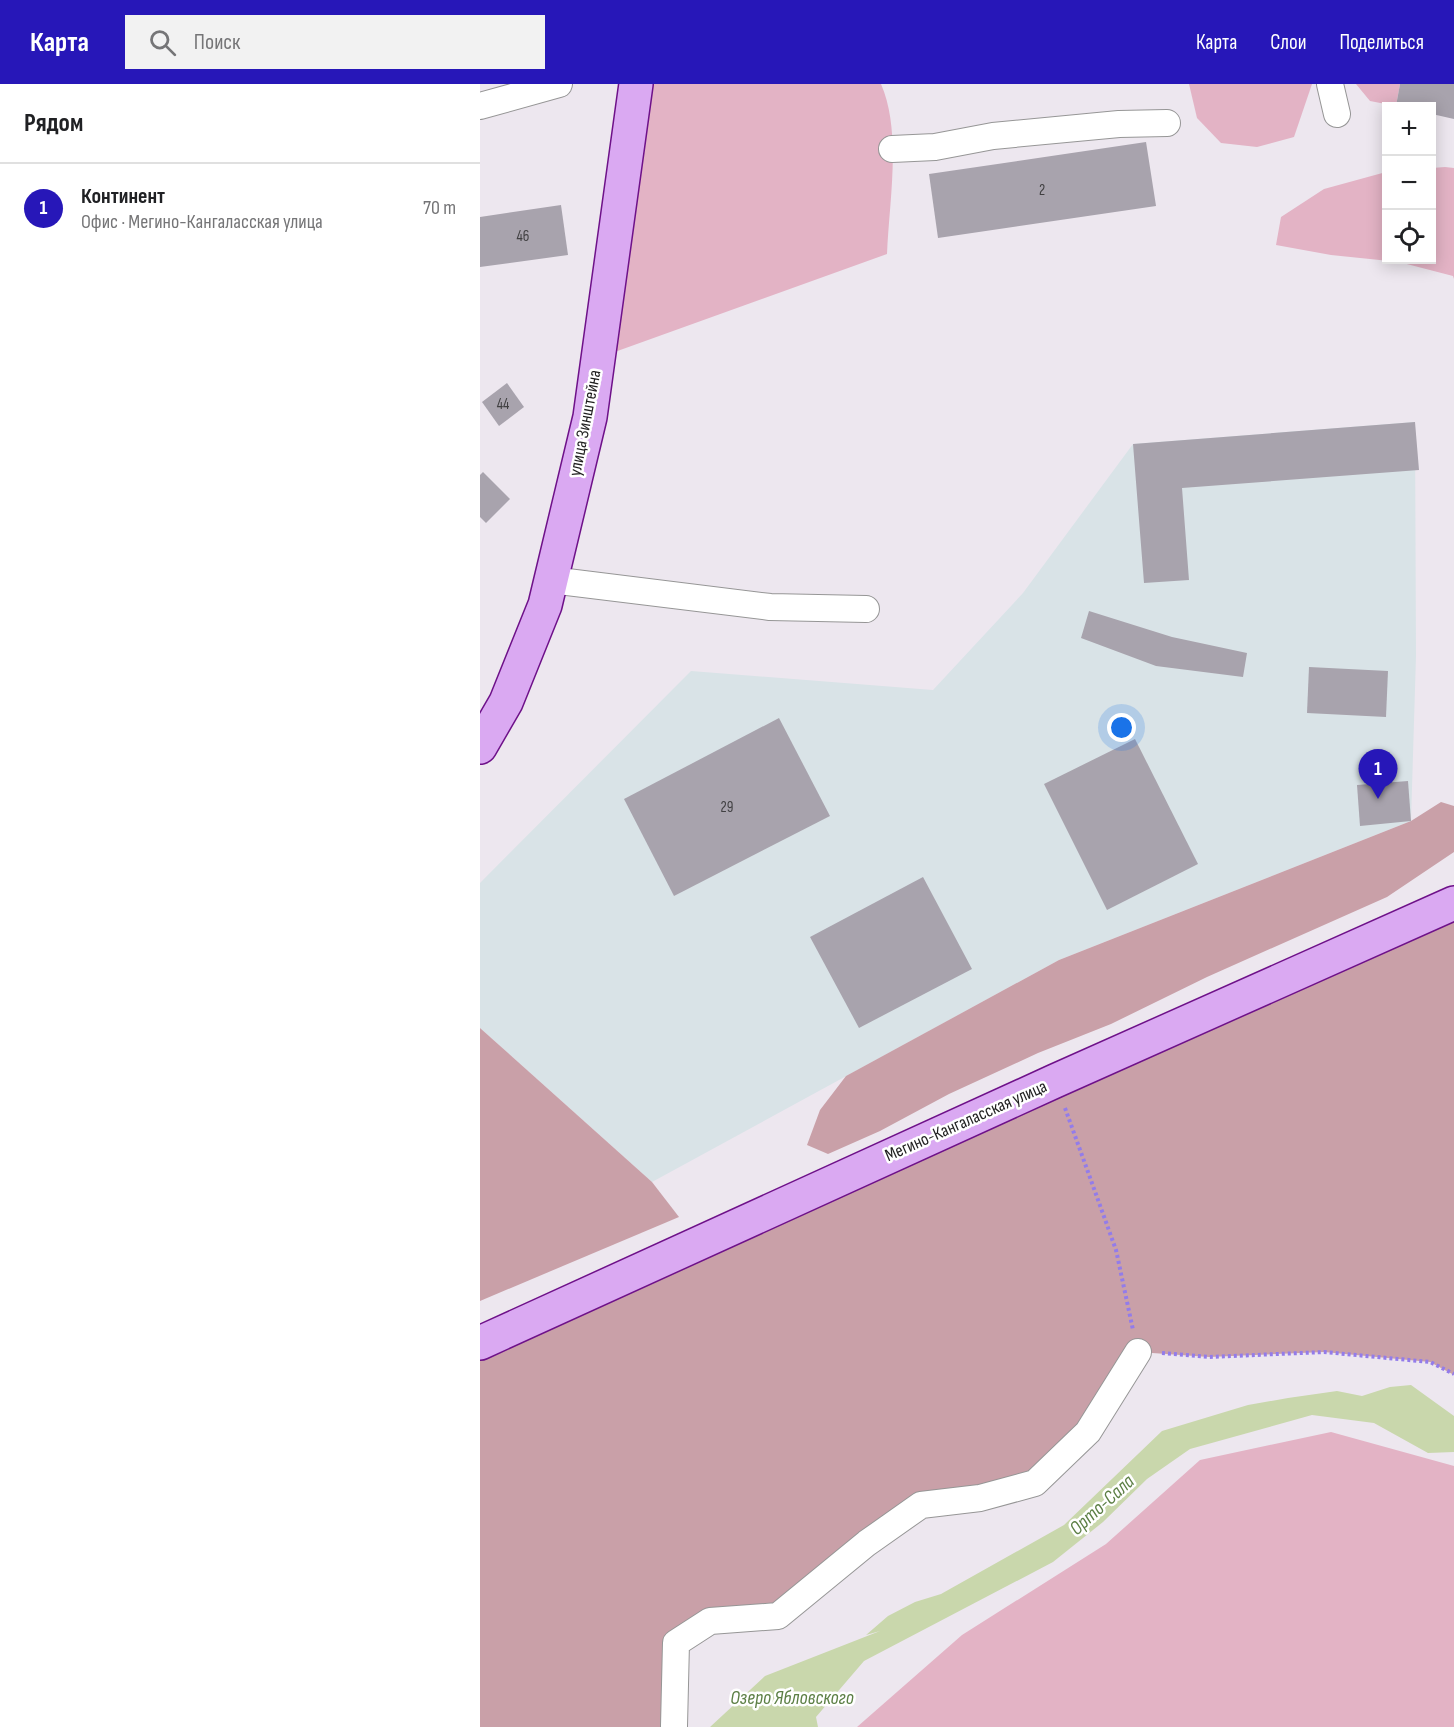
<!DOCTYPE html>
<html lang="ru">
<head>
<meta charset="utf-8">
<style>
  :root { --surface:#fff; --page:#f2f2f2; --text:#202124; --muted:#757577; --line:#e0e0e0; --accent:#2717b8 }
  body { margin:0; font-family:"Sofia Sans Condensed",sans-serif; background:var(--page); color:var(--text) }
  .controls { position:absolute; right:18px; top:18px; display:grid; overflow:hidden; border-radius:0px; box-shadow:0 3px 15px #0003 }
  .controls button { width:54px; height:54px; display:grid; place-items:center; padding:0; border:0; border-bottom:2px solid var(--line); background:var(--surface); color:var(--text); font:30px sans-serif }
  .you { position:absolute; left:642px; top:644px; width:21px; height:21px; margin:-15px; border:4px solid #fff; border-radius:50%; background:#1a73e8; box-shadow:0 0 0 9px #1a73e833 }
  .badge { display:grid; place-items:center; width:39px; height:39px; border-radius:50%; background:var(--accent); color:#fff; font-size:20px; font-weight:700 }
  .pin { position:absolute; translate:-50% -50px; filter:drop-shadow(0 2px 3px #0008) }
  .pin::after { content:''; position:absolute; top:32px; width:21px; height:18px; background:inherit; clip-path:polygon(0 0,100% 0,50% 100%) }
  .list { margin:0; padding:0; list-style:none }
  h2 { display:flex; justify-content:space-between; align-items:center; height:78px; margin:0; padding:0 24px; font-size:26px }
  h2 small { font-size:20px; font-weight:400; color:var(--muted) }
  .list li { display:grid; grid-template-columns:39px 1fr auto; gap:18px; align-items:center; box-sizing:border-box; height:90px; padding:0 24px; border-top:2px solid var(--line) }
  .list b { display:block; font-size:22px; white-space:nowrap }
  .list p { margin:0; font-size:20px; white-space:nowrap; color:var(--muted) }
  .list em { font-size:20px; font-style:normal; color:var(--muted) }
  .icon { flex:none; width:33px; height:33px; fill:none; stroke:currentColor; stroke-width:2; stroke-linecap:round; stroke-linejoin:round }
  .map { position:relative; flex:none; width:974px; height:1643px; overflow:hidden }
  header { display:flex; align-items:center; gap:36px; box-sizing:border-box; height:84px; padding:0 30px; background:var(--accent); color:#fff }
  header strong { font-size:28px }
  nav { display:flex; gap:33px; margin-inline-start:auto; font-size:21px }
  .search { width:420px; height:54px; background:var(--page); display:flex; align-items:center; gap:15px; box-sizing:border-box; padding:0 21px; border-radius:0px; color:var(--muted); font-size:22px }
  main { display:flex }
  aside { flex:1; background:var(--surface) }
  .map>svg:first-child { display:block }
</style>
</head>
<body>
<header>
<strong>Карта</strong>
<div class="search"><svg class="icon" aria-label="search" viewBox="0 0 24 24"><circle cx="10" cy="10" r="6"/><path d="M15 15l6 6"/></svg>Поиск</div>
<nav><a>Карта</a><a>Слои</a><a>Поделиться</a></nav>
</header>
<main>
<aside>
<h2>Рядом<small></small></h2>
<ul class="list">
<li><span class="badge">1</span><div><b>Континент</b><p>Офис · Мегино-Кангаласская улица</p></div><em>70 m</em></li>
</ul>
</aside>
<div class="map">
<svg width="974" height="1643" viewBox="0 0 974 1643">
  <rect width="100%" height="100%" fill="#ede7ef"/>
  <polygon fill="#d9e3e7" points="935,338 936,572 931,737 579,876 172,1098 0,944 0,799 211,587 453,606 543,509 653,360"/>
  <g fill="#e3b3c5">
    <path d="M156 0H401C422 48 409 118 407 170L118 274Z"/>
    <polygon points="709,0 832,0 814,53 777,63 741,59 717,34"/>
    <polygon points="876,0 920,0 916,22 890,17"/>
    <polygon points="965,83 974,84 974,195 973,192 919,178 851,171 796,161 801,133 844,105 906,88 906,176 952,176 952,84"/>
    <polygon points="851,1348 974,1382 974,1643 377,1643 482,1551 626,1460 720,1376"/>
  </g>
  <g fill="#c9a0a8">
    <polygon points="961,718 974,722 974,768 907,813 727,893 631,940 558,969 469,1010 400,1047 348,1070 327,1061 340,1026 366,992 579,876 931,737"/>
    <polygon points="974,819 974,1291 950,1278 844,1268 729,1273 658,1268 555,1399 441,1421 298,1532 196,1559 194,1643 0,1643 0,1259"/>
    <polygon points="0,944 172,1098 199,1133 0,1217"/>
  </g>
  <polygon fill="#c9d7ac" points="931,1301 974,1332 974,1368 948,1369 894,1339 832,1331 710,1365 667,1395 623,1438 573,1478 384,1577 336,1633 338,1643 230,1643 285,1592 400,1547 386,1551 408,1532 435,1518 461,1510 584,1441 682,1347 768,1321 808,1314 857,1307 882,1312 910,1303"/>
  <g fill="#a8a3ad">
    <polygon points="920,0 974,0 974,35 952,30 952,22 916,22"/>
    <polygon points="666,58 676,122 458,154 449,90"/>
    <polygon points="81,121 88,171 0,183 0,133"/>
    <polygon points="27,299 44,323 19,342 2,318"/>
    <polygon points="935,338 939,386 702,404 709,496 664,499 653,360"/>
    <polygon points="3,388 30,415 6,439 0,433 0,391"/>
    <polygon points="609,527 692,553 767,569 763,593 676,582 601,554"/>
    <polygon points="829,583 908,587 906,633 827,629"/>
    <polygon points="299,634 350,732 194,812 144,715"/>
    <polygon points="655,655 718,780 627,826 564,700"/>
    <polygon points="928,697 931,737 880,742 877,701"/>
    <polygon points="443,793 492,885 379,944 330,853"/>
  </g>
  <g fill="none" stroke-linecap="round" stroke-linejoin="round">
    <defs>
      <g id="minor">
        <polyline points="850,0 857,30"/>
        <polyline points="0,22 79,0"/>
        <polyline points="412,65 455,63 513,52 639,40 687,39"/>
        <polyline points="71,496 290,523 386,525"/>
        <polyline points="194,1642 196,1559 230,1537 298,1532 387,1459 441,1421 500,1414 555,1399 608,1348 658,1268"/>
      </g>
      <g id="major">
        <polyline points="0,663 26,618 65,521 110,333 156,0"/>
        <polyline points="0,1259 575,997 974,819"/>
      </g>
    </defs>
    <use href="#minor" stroke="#969696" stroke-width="28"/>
    <use href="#major" stroke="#6e1189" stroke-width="36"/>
    <g stroke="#937cea" stroke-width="4" stroke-dasharray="3 3" stroke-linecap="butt">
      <polyline points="585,1024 636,1166 653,1246"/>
      <polyline points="682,1269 729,1273 844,1268 950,1278 974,1290"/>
    </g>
    <use href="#minor" stroke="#fff" stroke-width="26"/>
    <use href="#major" stroke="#daa9f2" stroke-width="33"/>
  </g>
  <g text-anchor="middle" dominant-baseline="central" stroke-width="5" stroke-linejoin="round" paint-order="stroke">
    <g font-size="15" fill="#414042">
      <text x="562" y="106">2</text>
      <text x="43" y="152">46</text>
      <text x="23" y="320">44</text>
      <text x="247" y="723">29</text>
    </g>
    <g font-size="18" fill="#1f1f1f" stroke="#fff">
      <text transform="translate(105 339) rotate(-79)">улица Зинштейна</text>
      <text transform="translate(486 1037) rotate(-24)">Мегино-Кангаласская улица</text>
    </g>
    <g font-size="20" font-style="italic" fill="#5c7f45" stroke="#fff">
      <text transform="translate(622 1421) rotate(-42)">Орто-Сала</text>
      <text x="312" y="1614">Озеро Ябловского</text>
    </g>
  </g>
</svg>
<div class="controls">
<button>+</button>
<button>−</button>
<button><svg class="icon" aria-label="locate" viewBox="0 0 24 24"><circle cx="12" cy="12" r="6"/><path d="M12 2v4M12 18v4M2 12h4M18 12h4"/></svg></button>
</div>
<div class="you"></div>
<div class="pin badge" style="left:898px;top:715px">1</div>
</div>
</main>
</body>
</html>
